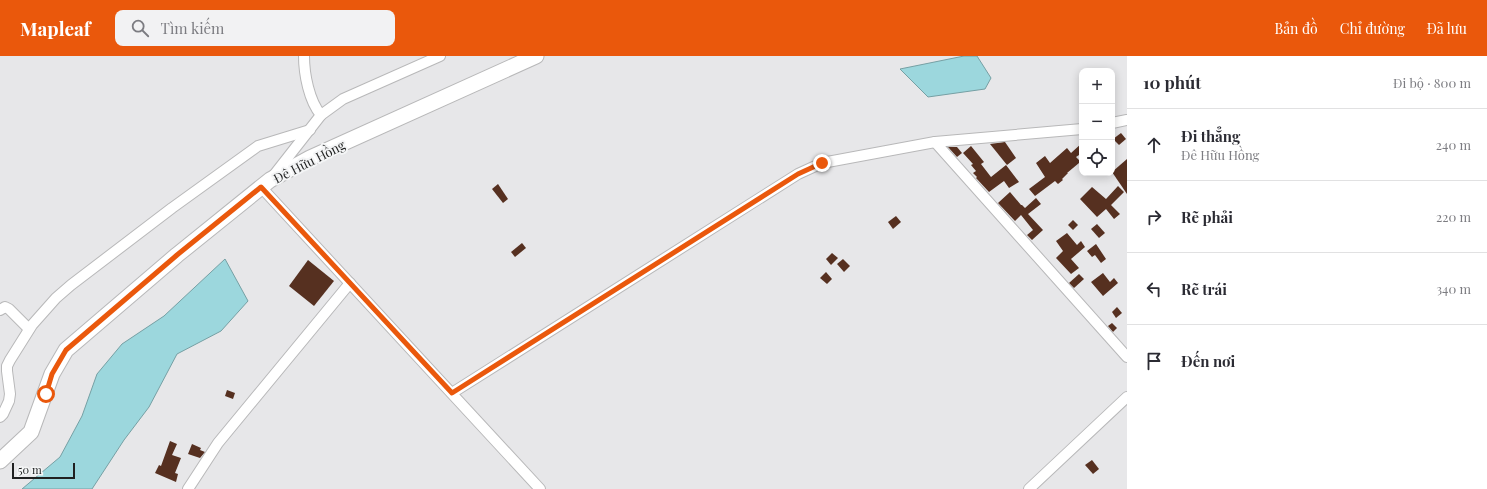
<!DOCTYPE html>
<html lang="vi">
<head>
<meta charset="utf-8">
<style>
  :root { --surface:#fff; --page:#f2f2f3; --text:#2b2b33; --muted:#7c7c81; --line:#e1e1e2; --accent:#ea580c }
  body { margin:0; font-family:"Playfair Display",serif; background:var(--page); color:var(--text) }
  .controls { position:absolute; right:12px; top:12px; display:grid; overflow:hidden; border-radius:8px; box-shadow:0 2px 10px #0003 }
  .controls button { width:36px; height:36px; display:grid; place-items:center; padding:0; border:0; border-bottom:1px solid var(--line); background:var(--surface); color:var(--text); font:20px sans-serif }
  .scale { position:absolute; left:12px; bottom:10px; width:63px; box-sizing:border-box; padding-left:4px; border:2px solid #1f2020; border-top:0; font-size:11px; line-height:14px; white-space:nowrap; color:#1f2020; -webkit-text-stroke:3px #f4f5f6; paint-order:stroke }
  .stop { position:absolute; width:12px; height:12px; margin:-9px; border:3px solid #ea580c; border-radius:50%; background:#fff }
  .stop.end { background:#ea580c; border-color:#fff; box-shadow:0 1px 4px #0008 }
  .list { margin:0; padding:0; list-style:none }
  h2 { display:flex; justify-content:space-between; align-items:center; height:52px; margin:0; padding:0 16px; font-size:17px }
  h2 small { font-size:13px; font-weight:400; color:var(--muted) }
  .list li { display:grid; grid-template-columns:26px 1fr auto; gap:12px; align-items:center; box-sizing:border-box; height:72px; padding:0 16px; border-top:1px solid var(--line) }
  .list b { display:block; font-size:15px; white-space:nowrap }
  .list p { margin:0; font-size:13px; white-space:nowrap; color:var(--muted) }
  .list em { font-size:13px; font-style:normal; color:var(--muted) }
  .icon { flex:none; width:22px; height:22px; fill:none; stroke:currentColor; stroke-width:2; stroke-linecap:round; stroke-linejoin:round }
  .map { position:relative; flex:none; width:1127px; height:433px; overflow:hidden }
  header { display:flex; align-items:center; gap:24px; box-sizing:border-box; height:56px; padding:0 20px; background:var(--accent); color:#fff }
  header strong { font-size:19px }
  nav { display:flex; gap:22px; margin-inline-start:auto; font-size:14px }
  .search { width:280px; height:36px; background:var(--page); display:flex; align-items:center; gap:10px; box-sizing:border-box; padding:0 14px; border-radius:8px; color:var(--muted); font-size:15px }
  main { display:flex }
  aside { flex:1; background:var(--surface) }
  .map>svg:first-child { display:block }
</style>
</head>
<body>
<header>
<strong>Mapleaf</strong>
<div class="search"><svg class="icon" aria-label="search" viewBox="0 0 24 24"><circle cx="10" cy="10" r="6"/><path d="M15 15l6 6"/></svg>Tìm kiếm</div>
<nav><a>Bản đồ</a><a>Chỉ đường</a><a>Đã lưu</a></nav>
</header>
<main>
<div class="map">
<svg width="1127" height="433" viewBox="0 0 1127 433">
  <rect width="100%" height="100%" fill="#e7e7e9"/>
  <g fill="#9cd7dd" stroke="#76a0a4">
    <polygon points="964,0 977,0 991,22 985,33 928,41 900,13"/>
    <polygon points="225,203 248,245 221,275 177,298 149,351 124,384 92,433 22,433 60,401 82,360 97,318 122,288 164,260"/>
  </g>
  <g fill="#563020">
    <polygon points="1121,77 1126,83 1119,89 1113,83"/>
    <polygon points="1005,86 1016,102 1007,109 990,88"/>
    <polygon points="1082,87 1082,97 1076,101 1079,104 1079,107 1067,117 1068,117 1062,123 1063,124 1058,128 1055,125 1035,140 1029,133 1045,121 1036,107 1045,100 1050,107 1067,92 1071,97"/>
    <polygon points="971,90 984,106 981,108 991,121 1006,109 1019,126 1009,132 1004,125 989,136 976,122 977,121 973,117 976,115 971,109 973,108 963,97"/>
    <polygon points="948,91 957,91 962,97 957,101"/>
    <polygon points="1127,103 1127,138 1112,116"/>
    <polygon points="498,128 508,143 503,147 492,133"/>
    <polygon points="1118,130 1124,136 1111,149 1120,158 1114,163 1106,153 1097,161 1080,143 1092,131 1106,143"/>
    <polygon points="1010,136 1021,149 1022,149 1025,152 1036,142 1041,148 1028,158 1043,174 1032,184 1027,179 1033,174 1021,159 1015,165 998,147"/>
    <polygon points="896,160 901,166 893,173 888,166"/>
    <polygon points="1073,164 1078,169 1073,174 1068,169"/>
    <polygon points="1097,168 1105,177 1099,182 1091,173"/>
    <polygon points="1067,177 1077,189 1081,185 1085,191 1071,203 1079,212 1071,218 1056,202 1063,195 1056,185"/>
    <polygon points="522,187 526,192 515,201 511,196"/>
    <polygon points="1096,188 1106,203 1101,207 1095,199 1092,201 1087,195"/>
    <polygon points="832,197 838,202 831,209 826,203"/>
    <polygon points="843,203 850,210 844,216 837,208"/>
    <polygon points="308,204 334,225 314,250 289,230"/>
    <polygon points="826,216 832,223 827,228 820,222"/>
    <polygon points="1103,217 1110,226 1114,222 1118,227 1103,240 1091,226"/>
    <polygon points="1079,218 1084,223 1074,232 1069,227"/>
    <polygon points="1117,251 1122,257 1116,262 1112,256"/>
    <polygon points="1112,267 1117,272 1113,276 1108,270"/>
    <polygon points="227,334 235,337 233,343 225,340"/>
    <polygon points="170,385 177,388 172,399 181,402 175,417 178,418 176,426 155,417 159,409 161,410"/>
    <polygon points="192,388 201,392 200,394 205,396 200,402 188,398"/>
    <polygon points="1092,404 1099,413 1093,418 1085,409"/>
  </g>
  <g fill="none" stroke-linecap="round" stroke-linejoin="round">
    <defs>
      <g id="street">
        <polyline points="321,59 343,43 440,0"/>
        <polyline points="1112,67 1127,64"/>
        <polyline points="935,86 1127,301"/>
        <path d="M274 119 321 59C309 45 304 18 304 0"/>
        <polyline points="261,131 540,433"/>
        <polyline points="0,254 5,251 9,253 29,273"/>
        <polyline points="452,337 798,118 822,107 935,86 1082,73"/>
        <polyline points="0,361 3,358 9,345 10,338 7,315 7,310 10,304 32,269 56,242 71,229 172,152 258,90 310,74"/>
        <polyline points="188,433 218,387 350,227"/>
        <polyline points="1029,433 1127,341"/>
      </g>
      <polyline id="primary" points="0,405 31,376 52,318 66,294 177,199 270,124 310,102 536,0"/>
    </defs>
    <use href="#street" stroke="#b8b8b9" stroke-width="12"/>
    <use href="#primary" stroke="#b8b8b9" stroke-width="17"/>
    <use href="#street" stroke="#fff" stroke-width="10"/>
    <use href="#primary" stroke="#fff" stroke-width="15"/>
  </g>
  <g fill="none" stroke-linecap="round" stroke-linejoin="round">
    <polyline stroke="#ea580c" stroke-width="5" points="46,338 52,318 66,294 177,199 261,131 452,337 798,118 822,107"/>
  </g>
  <g text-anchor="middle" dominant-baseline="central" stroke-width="4" stroke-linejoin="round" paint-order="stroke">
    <g font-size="13" fill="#1f2020" stroke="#f4f5f6">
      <text transform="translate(309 105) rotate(-27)">Đê Hữu Hồng</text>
    </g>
  </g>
</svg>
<div class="controls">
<button>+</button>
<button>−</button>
<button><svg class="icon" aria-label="locate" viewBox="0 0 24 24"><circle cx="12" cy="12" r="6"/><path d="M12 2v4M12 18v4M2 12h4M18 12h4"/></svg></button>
</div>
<div class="scale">50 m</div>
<div class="stop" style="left:46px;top:338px"></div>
<div class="stop end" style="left:822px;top:107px"></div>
</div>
<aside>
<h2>10 phút<small>Đi bộ · 800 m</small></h2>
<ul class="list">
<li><svg class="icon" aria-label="ahead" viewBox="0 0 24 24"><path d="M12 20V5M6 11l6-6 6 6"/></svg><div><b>Đi thẳng</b><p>Đê Hữu Hồng</p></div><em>240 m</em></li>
<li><svg class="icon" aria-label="right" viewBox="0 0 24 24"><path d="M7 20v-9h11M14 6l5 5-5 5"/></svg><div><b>Rẽ phải</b></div><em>220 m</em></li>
<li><svg class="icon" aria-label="left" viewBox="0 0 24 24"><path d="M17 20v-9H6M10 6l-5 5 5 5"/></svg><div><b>Rẽ trái</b></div><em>340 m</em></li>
<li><svg class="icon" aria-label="arrive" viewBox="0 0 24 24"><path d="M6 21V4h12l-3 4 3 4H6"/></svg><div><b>Đến nơi</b></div></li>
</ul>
</aside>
</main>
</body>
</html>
